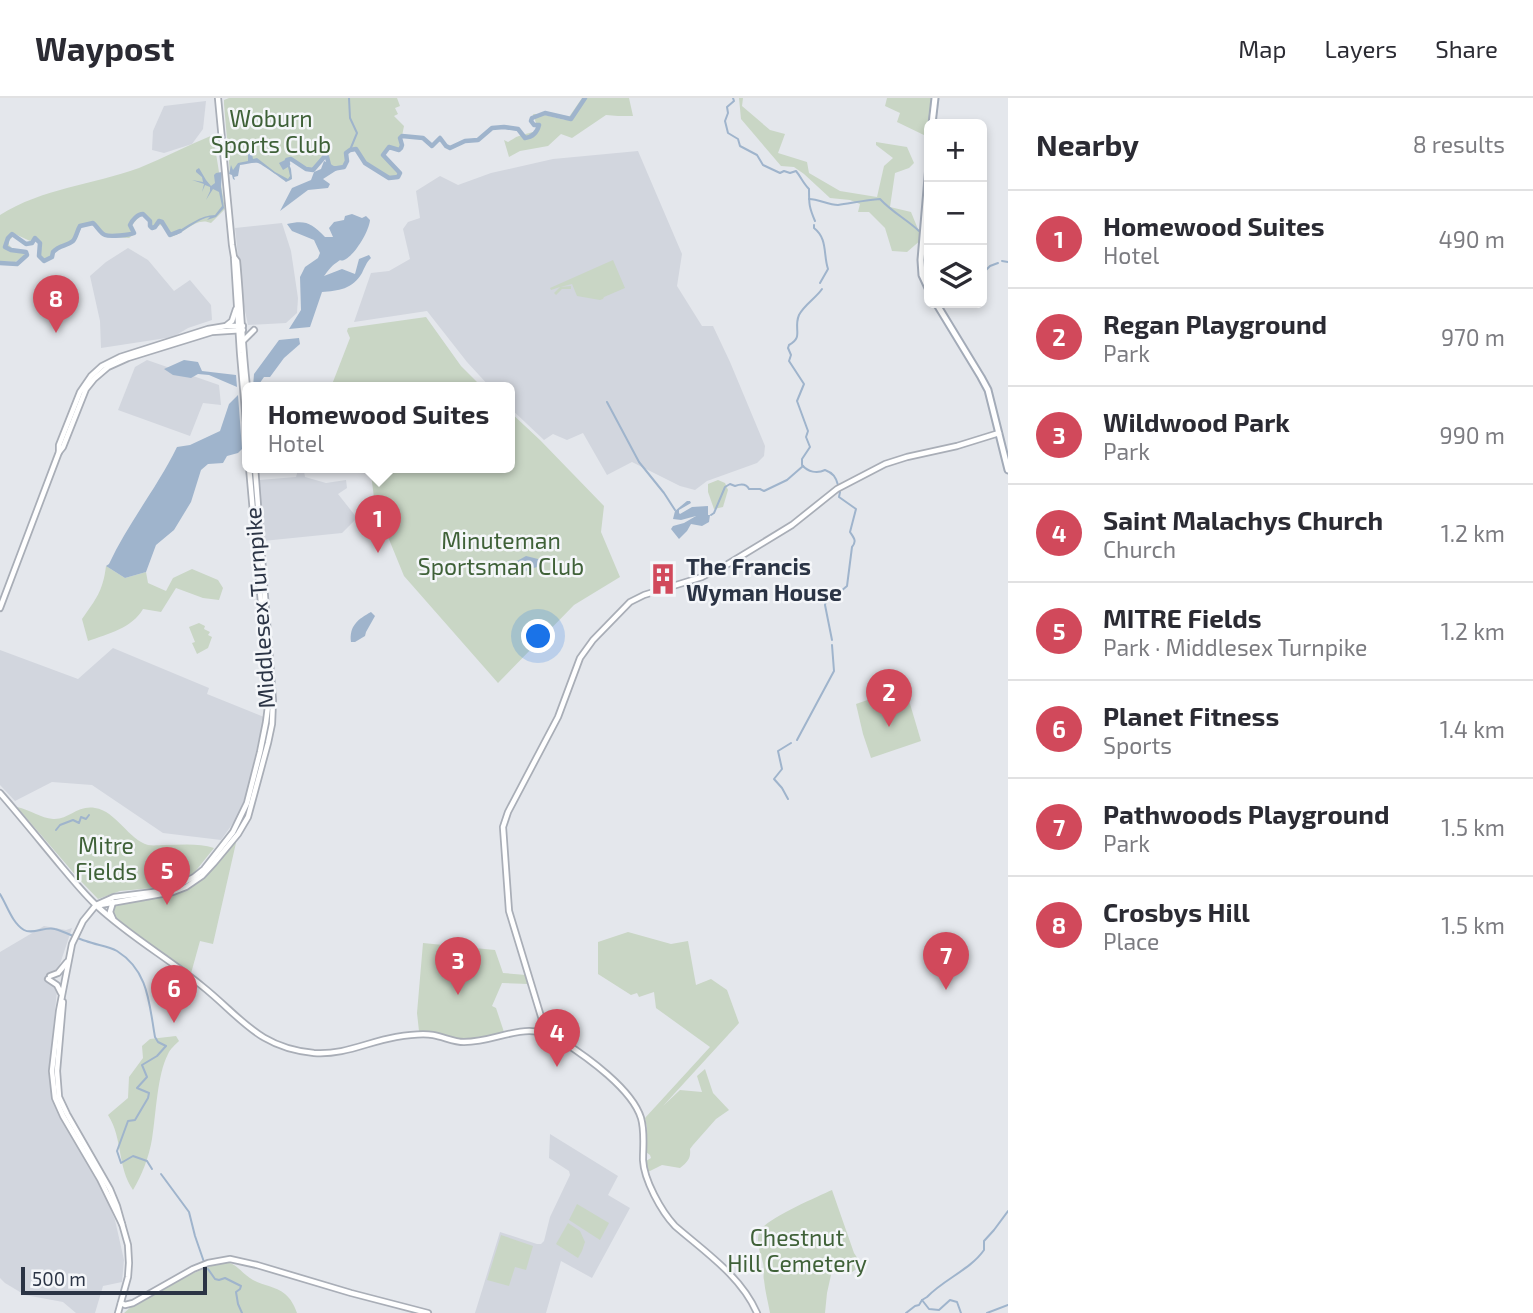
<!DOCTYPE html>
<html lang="en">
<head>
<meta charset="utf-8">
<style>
  :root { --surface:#fff; --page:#f7f7f7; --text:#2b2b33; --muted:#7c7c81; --line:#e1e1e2; --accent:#d1495b }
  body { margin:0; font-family:"Exo 2",sans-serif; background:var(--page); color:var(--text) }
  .controls { position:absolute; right:21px; top:21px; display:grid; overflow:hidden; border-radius:10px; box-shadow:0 4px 10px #0003 }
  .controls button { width:63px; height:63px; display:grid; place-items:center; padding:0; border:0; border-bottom:2px solid var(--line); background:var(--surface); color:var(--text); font:35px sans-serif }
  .scale { position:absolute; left:21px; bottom:18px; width:186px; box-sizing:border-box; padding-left:7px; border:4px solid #2b3445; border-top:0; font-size:19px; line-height:24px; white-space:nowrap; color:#2b3445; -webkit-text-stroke:5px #f4f6f9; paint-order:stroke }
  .you { position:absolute; left:539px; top:539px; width:24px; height:24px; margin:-18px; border:5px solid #fff; border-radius:50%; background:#1a73e8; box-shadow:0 0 0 10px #1a73e833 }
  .badge { display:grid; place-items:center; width:46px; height:46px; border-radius:50%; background:var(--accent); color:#fff; font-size:23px; font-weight:700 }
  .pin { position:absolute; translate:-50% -58px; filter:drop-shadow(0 2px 4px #0008) }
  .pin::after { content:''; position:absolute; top:37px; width:24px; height:21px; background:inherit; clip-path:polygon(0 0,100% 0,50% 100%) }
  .popup { position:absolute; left:242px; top:284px; width:273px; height:91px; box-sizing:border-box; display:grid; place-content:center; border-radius:10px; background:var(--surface); filter:drop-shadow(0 2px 5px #0005); font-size:23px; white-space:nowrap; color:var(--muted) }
  .popup b { font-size:26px; color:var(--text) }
  .popup::after { content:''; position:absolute; left:50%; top:100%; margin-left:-14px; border:14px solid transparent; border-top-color:var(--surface) }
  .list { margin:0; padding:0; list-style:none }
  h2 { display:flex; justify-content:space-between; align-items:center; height:91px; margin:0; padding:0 28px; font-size:30px }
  h2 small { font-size:23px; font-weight:400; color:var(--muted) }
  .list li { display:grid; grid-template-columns:46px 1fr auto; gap:21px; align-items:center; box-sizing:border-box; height:98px; padding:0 28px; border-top:2px solid var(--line) }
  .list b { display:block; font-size:26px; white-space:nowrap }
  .list p { margin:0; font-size:23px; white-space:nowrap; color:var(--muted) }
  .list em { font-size:23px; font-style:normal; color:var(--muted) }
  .icon { flex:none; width:38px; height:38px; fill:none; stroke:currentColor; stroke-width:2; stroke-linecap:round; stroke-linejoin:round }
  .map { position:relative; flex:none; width:1008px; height:1215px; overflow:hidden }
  header { display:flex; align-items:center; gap:42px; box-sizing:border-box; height:98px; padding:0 35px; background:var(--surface); border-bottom:2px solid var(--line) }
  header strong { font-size:33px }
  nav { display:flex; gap:38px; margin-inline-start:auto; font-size:24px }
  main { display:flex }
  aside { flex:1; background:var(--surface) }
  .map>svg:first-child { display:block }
</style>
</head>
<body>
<header>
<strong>Waypost</strong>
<nav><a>Map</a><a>Layers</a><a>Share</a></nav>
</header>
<main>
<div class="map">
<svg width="1008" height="1215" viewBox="0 0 1008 1215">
  <rect width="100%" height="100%" fill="#e4e7ec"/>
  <g fill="#d2d6de">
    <polygon points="206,3 203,31 192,46 164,55 152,52 153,33 164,8"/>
    <polygon points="638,53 682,156 677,188 702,228 713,228 730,264 765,348 764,358 757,365 707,383 695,392 680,388 632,364 607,377 583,335 567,342 553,336 544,342 509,309 509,289 490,289 467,264 427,213 354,224 371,175 389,173 410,161 403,131 408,124 420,120 416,93 440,78 458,87 491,75 553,61"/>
    <polygon points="282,125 291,153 298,200 297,215 286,225 248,227 243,204 235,130"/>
    <polygon points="128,150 148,162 174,193 190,182 211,207 212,222 188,230 173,239 101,250 100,223 90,178 106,164"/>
    <polygon points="147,262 219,287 221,307 203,305 190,338 118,312 135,269"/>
    <polygon points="298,372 304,373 305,379 326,385 346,382 347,390 338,396 357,420 342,435 263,443 259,382 296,379"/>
    <polygon points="113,550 209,590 207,596 264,619 246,697 236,721 221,742 163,735 92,687 52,684 15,703 0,687 0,552 78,581"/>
    <polygon points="44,828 66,832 72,830 59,869 56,873 49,875 48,884 54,887 57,893 49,970 50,988 54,1005 104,1095 115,1122 124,1162 122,1184 103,1188 95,1215 76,1215 63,1204 25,1197 5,1185 0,1180 0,854"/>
    <polygon points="550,1036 618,1078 608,1097 630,1110 592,1180 561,1163 546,1215 475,1215 500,1134 537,1146 541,1146 544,1143 550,1119 570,1077 569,1073 549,1060"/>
  </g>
  <g fill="#c9d6c5">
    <polygon points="229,0 397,0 400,8 395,10 398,16 394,18 404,28 402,38 400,41 402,47 399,52 389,49 383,57 400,75 398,79 389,80 365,65 356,51 346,55 347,63 344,69 332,71 329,67 327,59 325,58 313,72 310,72 291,61 287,62 292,79 289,83 274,75 260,65 255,63 239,66 236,73 230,76 224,6 224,2"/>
    <path d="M582 0H629L633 18H618L606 17 572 40 561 36 548 48 520 53 509 59 504 42 508 44C512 42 515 39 519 38 535 32 541 38 533 16H541L565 22 569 19Z"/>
    <polygon points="739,0 743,0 742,8 770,32 785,36 778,55 807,64 809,75 840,93 877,99 884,68 893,60 876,47 876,44 907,49 914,65 909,70 895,75 890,109 911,114 922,141 907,154 892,153 885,130 869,114 858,114 860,106 850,102 830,100 804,76 794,69 781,68 741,21"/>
    <polygon points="887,0 932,0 928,39 897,24 900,15 885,8"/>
    <path d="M213 37 225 111 211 125C196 118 185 136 170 139L163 128 160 127 152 132 149 130 148 121 145 118H140L131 128 133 137 129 140 105 139 96 128 91 126 82 128C79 133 78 140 74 144 68 149 59 149 53 155L52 160 46 163 40 157 42 145 38 141 30 143 15 136 9 143V147L13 151 25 154 24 158 15 164 0 163V117C43 90 92 87 139 70 164 60 188 47 213 37Z"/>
    <polygon points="613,162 625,190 604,199 603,201 600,202 577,198 572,186 560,189 571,188 571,191 562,191 556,197 554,195 560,189 551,192 550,190"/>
    <polygon points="426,219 461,268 482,289 331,289 350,240 347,233 348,230"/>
    <polygon points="509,313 540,342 604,408 601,434 620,479 574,507 498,585 404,478 375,407 370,369 509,369"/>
    <polygon points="718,382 725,385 728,392 723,409 714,411 708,394 708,386"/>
    <path d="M106 468 125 480 146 474 148 485 166 493 173 480 192 471 218 482 223 490 219 502 203 500 176 490 161 514 143 511C132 530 108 536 88 543L82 521C96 501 103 493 106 468Z"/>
    <polygon points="199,525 205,528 204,531 210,534 208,537 212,539 208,550 197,556 192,545 195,544 189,529"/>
    <polygon points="905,589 921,643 871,660 863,636 856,606"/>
    <path d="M17 709C30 712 41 720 53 721 69 722 77 707 95 710 116 713 129 742 148 747 153 748 160 747 165 747 181 747 199 745 214 750L194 775 163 789 120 793 98 801 78 780Z"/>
    <polygon points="238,736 213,846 200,843 190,879 113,822 111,810 113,804 173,794 202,778"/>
    <path d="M628 834 671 846 688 843 696 887 711 881 727 892 739 925 663 1008 680 992 702 994 697 978 705 971 713 995 729 1012 716 1021 693 1047 690 1051C691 1060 688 1064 680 1070L662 1067 648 1074 646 1063 651 1060 650 1057 646 1054 647 1030 645 1020 710 949 656 910 654 894 639 899 637 895 631 897 598 876V844Z"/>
    <path d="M423 845 495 852 503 875 526 877 528 886 502 885 492 908 496 910 504 934C489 938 473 943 458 941 444 939 434 932 419 933L417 915Z"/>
    <path d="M176 938 179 943C175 947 170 951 168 956 157 977 156 1017 152 1041 149 1059 142 1077 133 1092 117 1069 123 1040 108 1017L128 1000 129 979 143 960 142 948 150 941Z"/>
    <path d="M832 1092 854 1155 862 1167 848 1177 833 1168 827 1195 825 1215H770C768 1204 765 1193 764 1182 763 1179 764 1175 764 1171 763 1159 754 1146 760 1133 767 1120 817 1099 832 1092Z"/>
    <polygon points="577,1106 609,1125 600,1142 569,1122"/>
    <polygon points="568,1125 580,1133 585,1144 582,1153 578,1160 556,1146"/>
    <polygon points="501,1137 533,1148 526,1172 515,1169 509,1188 487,1182"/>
    <path d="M224 1164C236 1164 242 1176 253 1182 263 1188 275 1188 285 1196 291 1201 294 1207 297 1215H124L131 1209C161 1192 191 1173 224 1164Z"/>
  </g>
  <g fill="#9fb4cc">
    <path d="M248 54 252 56 253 61 257 60 275 74 288 81 290 78 288 69 283 72 279 65 287 61 291 71 292 81 286 84C284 82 260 65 258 65 253 64 245 67 240 67L238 78 234 79 235 82 233 81 232 77 229 76 231 67 233 72 238 65 248 63Z"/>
    <polygon points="324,63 334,68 339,68 337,72 323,81 330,86 328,90 308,92 280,113 292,90 311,82 314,74 321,71"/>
    <path d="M199 70 206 82 211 88 215 85 214 77 216 75 222 74 221 89 224 110 216 119 207 122 210 119C200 120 186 132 176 137L175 135C187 128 201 117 215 117L222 108 219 94 213 91 206 102 210 93V89L205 87 202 94 204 86 192 82 203 84 202 79 196 74V72Z"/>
    <path d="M352 116 362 120 366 118 370 122C369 133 356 155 346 161 339 165 343 159 336 165 331 168 327 174 324 178L342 171 355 176 359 161 369 157 371 160C366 165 365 169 362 175 353 191 338 193 322 194L310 229 289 231 301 212 300 179 305 169 318 160 320 155 314 142 292 133 287 126C306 122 311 125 325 139H333L329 130 334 124 344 122 345 118Z"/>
    <polygon points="299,240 300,246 284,260 270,279 264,279 257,289 253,289 254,276 279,242"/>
    <polygon points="184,262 198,264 202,273 236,277 237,289 209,277 198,276 191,280 173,277 164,271"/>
    <path d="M238 297 242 351 238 355 227 358 223 365 208 366 201 372 191 404 174 432 156 447 146 474 125 480 106 468 109 466C128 425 157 390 177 349L190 347 220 333 229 306Z"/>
    <polygon points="687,403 690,403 691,405 679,412 679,415 680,416 692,409 708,408 708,417 710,417 709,424 702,428 691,426 687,433 679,441 671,431 673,428 684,425 696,418 681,422 673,421 675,413"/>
    <polygon points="526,458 542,462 541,468 530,471 518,477 508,472 517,463"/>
    <path d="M371 514 375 518 366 534 365 538 355 544H351C349 528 358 521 371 514Z"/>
  </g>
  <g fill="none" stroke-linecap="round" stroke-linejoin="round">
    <g stroke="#9fb4cc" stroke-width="2">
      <polyline points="349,0 350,20 357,35 350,52"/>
      <path d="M733 0 734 3 727 9 728 15 725 23 728 35 738 41 740 48 757 57 763 67 780 75 784 73 790 75 796 73C801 79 803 85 809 91 809 106 809 109 815 123"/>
      <path d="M809 101C819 101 828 107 838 107 852 105 866 102 880 101 892 114 906 121 919 133"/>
      <path d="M814 127V130C828 141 823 156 828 171L820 185"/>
      <polyline points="1002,163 1008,164"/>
      <polyline points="982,169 986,172 990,168 998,165"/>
      <path d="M822 191C816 200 804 207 799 217 793 231 804 239 789 247L788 250 791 257 789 263 804 286 797 303 808 333 806 339 810 349 802 361V367C808 374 817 376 825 372 833 375 836 379 838 387"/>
      <polyline points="607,304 639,364 664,395 675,412"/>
      <polyline points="291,369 297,371 303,369"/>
      <path d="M711 417 714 415 725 389 730 386 735 388C740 386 746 385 749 391H760L764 393 787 382 803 368"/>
      <path d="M840 494 847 488 852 449C857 443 854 440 850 434L856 411 839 399 840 394"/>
      <polyline points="832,542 825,507 826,502 834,497"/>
      <polyline points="797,642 834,573 832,547"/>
      <polyline points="788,701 782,690 774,681 782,671 778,653 791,645"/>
      <polyline points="56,732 60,727 73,722 79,725 81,719 86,721 89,717"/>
      <path d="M0 796C7 807 12 825 24 832 33 837 45 828 55 831 66 834 76 840 86 843 96 847 108 848 117 853 149 873 149 906 155 939L158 944 166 948 157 958 142 967 147 979 137 990 149 995 148 1000 135 1022 128 1023 117 1053 121 1065 133 1058 147 1063 152 1071"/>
      <polyline points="161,1076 189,1114 195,1138 204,1164"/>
      <polyline points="208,1171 215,1181 219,1182 225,1180 241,1188 240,1191 236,1194 238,1206 242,1215"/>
      <polyline points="922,1202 929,1211 939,1212 950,1202 957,1204 961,1215"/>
      <path d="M906 1215 915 1208 919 1207 922 1202 927 1199C944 1181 970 1172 984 1152V1143L994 1132 1008 1113"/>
      <polyline points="987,1215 1008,1207"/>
    </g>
    <g stroke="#9fb4cc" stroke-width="4.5">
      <path d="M288 66 287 62 291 61 306 71 313 72 325 58 327 59 329 67 332 71 344 69 347 63 346 55 350 52 356 51 365 65 389 80 398 79 400 75 383 57 389 49 399 52 401 50 402 47 400 40 402 38 423 40 432 48 440 40 446 48 450 50 465 43 478 42 492 30 504 29 518 31 525 40C533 39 537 35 539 27H534L531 23 532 20 545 15 571 21 585 0"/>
      <path d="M0 165 17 166 27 157 26 154 11 152 5 149 8 140 12 136 26 146 32 145 35 140 40 145 39 158 44 163 52 159 53 154C59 147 67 148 73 143 76 140 77 133 80 128L93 125C97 128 100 135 105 137 110 139 130 137 134 135L130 127C132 122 138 116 143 116L150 123V128L152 130 155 129 159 123 162 124 170 137 180 133"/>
    </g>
    <defs>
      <g id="secondary">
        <path d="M218 0 232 147 234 159 237 163C241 205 242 247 247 289"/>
        <polyline points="234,160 240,255 247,336"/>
        <polyline points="227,227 232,223 236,211"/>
        <polyline points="243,243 254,232"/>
        <polyline points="59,354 59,347 80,294 91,278 102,268 120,259 208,231 226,228 243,228"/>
        <polyline points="0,510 59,354 63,349 86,291 94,281 108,269 128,260 212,234 243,232"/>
        <path d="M0 695C21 719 41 744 61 768 73 782 84 796 97 808 129 838 168 860 202 888 241 919 258 950 314 955 345 957 367 944 396 939 408 937 421 935 433 937 444 939 454 944 464 944 501 944 525 920 562 943 587 959 632 991 641 1020 645 1034 643 1047 643 1062 644 1082 661 1113 675 1128 705 1154 741 1178 757 1215"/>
        <polyline points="100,807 173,794 186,789 202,778 214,765 238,736 248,719 268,645 272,626 273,602 255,369"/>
        <polyline points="113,821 110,814 113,804"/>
        <polyline points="50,878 58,875 67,864"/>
        <polyline points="48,881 57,887 61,895"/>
        <polyline points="63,904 57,973 59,999 67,1016 110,1091 117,1108 128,1147 129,1165 128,1179 118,1215"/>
        <polyline points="546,935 509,813 503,729 508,714 558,619 580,560 593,542 630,504 644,497 702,479 728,466 792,427 837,391 885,366 907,359 957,348 999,335"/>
        <polyline points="122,1126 100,1081 63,1018 55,1000 52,973 59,913 72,846 83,823 96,807 114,799 161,793 177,788 194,779 204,771 233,734 247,705 260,654 266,624 268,608 265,550 249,369"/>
        <polyline points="121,1205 125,1207 133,1205 193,1171 208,1165 230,1161 257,1167 351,1195 428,1215"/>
      </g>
      <g id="primary">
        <polyline points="932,26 935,0"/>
        <polyline points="929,68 921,162 922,177 929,192"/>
        <polyline points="936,205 981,279 988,292 1008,372"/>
      </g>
    </defs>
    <use href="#secondary" stroke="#a9aeb7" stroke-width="8"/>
    <use href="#primary" stroke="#a3abb8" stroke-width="9"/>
    <use href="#secondary" stroke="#fff" stroke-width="4.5"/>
    <use href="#primary" stroke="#fff" stroke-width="5"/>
  </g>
  <defs>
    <symbol id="building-bare" viewBox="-9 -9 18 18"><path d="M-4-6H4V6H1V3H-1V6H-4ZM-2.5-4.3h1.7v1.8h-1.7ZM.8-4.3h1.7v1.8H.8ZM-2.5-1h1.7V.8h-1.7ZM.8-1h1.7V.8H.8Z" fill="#d1495b" stroke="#f4f6f9" stroke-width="2.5" paint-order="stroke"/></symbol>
  </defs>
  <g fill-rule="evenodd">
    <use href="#building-bare" x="641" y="459" width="44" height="44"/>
  </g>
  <g text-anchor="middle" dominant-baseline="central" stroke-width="5" stroke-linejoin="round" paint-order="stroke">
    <g font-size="23" fill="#3f6138" stroke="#f4f6f9">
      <text x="271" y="20">Woburn<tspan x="271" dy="26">Sports Club</tspan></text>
      <text x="501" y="442">Minuteman<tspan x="501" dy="26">Sportsman Club</tspan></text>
      <text x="106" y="747">Mitre<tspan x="106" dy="26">Fields</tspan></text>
      <text x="797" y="1139">Chestnut<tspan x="797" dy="26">Hill Cemetery</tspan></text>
    </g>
    <g font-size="23" font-weight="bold" fill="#2b3445" stroke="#f4f6f9" text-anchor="start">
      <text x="686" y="468">The Francis<tspan x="686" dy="26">Wyman House</tspan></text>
    </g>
    <g font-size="23" fill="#2b3445" stroke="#f4f6f9">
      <text transform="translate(259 510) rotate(-94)">Middlesex Turnpike</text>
    </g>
  </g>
</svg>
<div class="controls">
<button>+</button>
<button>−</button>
<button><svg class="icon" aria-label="layers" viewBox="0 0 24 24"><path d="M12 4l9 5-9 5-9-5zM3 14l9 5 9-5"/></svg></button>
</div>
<div class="scale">500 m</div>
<div class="you"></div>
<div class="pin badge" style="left:378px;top:455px">1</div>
<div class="popup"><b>Homewood Suites</b>Hotel</div>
<div class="pin badge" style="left:889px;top:629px">2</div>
<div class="pin badge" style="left:458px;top:897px">3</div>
<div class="pin badge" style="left:557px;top:969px">4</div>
<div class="pin badge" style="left:167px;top:807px">5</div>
<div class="pin badge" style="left:174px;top:925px">6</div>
<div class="pin badge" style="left:946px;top:892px">7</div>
<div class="pin badge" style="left:56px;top:235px">8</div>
</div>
<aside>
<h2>Nearby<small>8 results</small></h2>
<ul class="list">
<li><span class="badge">1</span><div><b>Homewood Suites</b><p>Hotel</p></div><em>490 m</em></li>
<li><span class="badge">2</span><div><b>Regan Playground</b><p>Park</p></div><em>970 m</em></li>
<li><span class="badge">3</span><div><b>Wildwood Park</b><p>Park</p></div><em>990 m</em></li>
<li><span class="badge">4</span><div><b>Saint Malachys Church</b><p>Church</p></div><em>1.2 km</em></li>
<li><span class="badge">5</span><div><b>MITRE Fields</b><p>Park · Middlesex Turnpike</p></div><em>1.2 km</em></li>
<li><span class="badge">6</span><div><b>Planet Fitness</b><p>Sports</p></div><em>1.4 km</em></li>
<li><span class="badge">7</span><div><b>Pathwoods Playground</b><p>Park</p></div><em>1.5 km</em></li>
<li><span class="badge">8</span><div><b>Crosbys Hill</b><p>Place</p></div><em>1.5 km</em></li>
</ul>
</aside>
</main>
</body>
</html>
